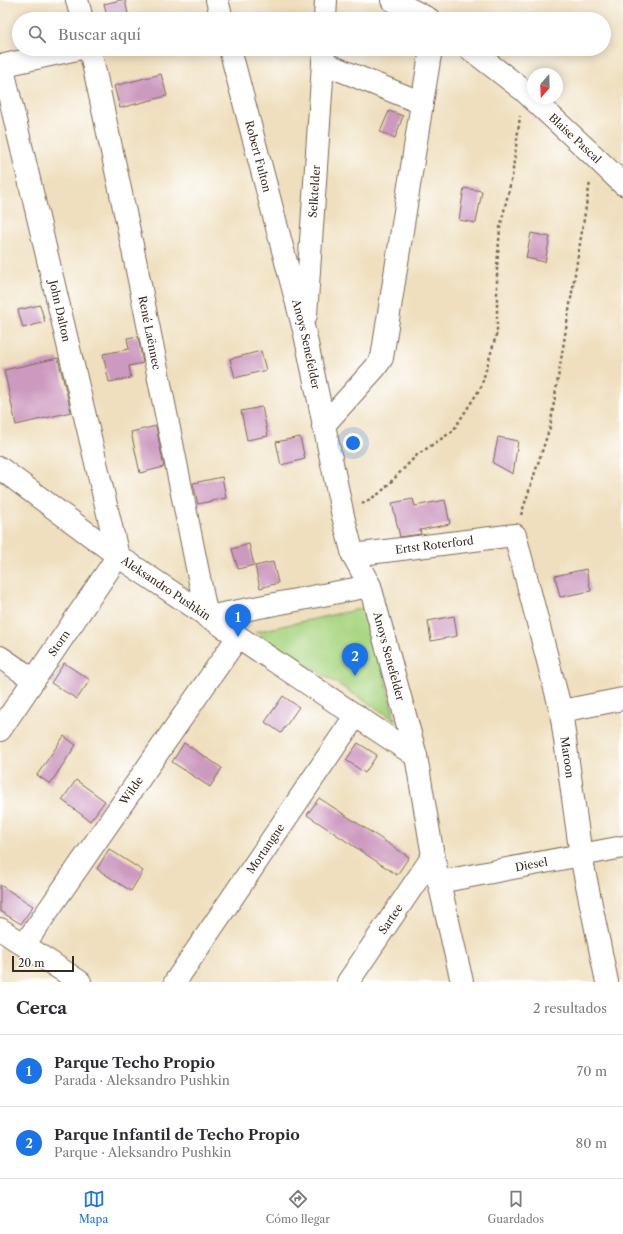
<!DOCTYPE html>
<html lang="es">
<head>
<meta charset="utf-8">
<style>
  :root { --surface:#fff; --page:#f7f7f7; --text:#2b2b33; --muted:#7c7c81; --line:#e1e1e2; --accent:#1a73e8 }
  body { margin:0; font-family:"Libre Caslon Text",serif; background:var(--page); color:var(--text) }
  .compass { position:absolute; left:527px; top:68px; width:36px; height:36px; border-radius:50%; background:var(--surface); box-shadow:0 2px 10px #0003; rotate:199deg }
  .scale { position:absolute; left:12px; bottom:10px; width:62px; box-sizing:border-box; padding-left:4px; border:2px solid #3b2a1e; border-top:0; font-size:11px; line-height:14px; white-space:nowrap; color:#3b2a1e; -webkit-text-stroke:3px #fff; paint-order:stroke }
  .you { position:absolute; left:353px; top:443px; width:14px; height:14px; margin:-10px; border:3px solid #fff; border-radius:50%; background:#1a73e8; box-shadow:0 0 0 6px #1a73e833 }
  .badge { display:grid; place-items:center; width:26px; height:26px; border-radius:50%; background:var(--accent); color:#fff; font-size:13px; font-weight:700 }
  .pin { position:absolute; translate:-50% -33px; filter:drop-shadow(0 1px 2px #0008) }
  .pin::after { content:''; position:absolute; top:21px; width:14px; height:12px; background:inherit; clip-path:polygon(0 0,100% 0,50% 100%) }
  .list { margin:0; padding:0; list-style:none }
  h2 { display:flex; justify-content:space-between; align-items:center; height:52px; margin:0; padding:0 16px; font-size:17px }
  h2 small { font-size:13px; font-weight:400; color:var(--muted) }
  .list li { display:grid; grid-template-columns:26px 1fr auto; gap:12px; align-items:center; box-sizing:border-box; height:72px; padding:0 16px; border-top:1px solid var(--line) }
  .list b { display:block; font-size:15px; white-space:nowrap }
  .list p { margin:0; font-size:13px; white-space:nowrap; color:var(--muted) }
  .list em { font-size:13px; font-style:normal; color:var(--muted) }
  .icon { flex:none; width:22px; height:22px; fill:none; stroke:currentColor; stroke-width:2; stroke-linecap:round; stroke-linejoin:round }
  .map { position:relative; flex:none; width:623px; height:982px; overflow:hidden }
  .search { position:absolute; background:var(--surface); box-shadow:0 2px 10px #0003; left:12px; right:12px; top:12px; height:44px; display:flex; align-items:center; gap:10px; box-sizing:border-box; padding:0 14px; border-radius:22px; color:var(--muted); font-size:15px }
  .sheet { height:196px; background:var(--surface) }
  nav { display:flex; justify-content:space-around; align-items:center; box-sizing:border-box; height:56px; border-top:1px solid var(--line); background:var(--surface); font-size:11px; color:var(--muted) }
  nav a { display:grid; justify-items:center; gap:2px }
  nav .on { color:var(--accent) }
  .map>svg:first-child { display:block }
</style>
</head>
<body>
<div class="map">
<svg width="623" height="982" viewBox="0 0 623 982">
  <rect width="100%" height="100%" fill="#fff"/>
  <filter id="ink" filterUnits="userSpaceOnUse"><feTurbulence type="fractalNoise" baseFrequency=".025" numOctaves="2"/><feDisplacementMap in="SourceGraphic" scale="8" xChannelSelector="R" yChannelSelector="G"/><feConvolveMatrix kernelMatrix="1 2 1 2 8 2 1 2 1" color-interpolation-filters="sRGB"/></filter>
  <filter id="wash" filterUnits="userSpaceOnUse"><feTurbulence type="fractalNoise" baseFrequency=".012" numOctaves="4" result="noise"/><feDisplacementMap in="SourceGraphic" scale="16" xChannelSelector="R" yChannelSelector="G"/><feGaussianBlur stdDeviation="0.9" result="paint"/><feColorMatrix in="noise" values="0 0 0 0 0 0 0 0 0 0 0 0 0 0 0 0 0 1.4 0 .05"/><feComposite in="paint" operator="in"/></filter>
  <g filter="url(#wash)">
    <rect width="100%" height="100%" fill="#efdfbe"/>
    <polygon fill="#a9d581" stroke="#728050" points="368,607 395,720 255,632"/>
    <g id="blocks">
      <g fill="#cc99bf">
        <polygon points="121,0 125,0 129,19 108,19 104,4"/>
        <polygon points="161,74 167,96 120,108 114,86"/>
        <polygon points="389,111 403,116 395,138 380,132"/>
        <polygon points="464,188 482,191 476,223 459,220"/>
        <polygon points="531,233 550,237 545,262 526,258"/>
        <polygon points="40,305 45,322 23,328 18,310"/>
        <polygon points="138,336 143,363 129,366 131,378 109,382 103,354 129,349 127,338"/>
        <polygon points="261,351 266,370 235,378 230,359"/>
        <polygon points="58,358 71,412 16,425 4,370"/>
        <polygon points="262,407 268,436 247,440 241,411"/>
        <polygon points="156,426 164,467 140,473 131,432"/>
        <polygon points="300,437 305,459 281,465 276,442"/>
        <polygon points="498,437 518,441 513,474 493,463"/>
        <polygon points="222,477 226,498 198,504 193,483"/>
        <polygon points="413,499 415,506 445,500 450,524 420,530 421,534 400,537 392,503"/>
        <polygon points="249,544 254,565 238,569 232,549"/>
        <polygon points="273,562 278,583 260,588 255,566"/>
        <polygon points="586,569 591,591 560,597 555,576"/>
        <polygon points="454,616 457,636 431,641 428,621"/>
        <polygon points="64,663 90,680 77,699 51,683"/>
        <polygon points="283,696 299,707 281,733 265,722"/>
        <polygon points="64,736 76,745 50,784 37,775"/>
        <polygon points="184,743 222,768 210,787 172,762"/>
        <polygon points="358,743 377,755 365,773 346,760"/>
        <polygon points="76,780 105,801 90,821 62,800"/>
        <polygon points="319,798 409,857 397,875 307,815"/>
        <polygon points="109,849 143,871 131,891 97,869"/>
        <polygon points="0,885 33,906 21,924 0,911"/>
      </g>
    </g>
  </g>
  <g filter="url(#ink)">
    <use href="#blocks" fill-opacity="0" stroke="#7a6956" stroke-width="1"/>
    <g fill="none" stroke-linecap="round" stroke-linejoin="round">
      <defs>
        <g id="minor">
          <polyline points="77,0 82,19"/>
          <polyline points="217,0 222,19"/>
          <polyline points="392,0 429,19"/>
          <polyline points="325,19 326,0"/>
          <path id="s1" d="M90 49 132 245 207 617 370 586"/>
          <path id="s2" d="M230 49 305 334 343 516 353 555 370 586 416 756 433 856 462 982"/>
          <path id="s3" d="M470 49 523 90 594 156 623 184"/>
          <polyline points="323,63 422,103"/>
          <polyline points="0,66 77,49"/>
          <path id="s4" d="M306 315 324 49"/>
          <polyline points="323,426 375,368 382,358 422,103 431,49"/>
          <path id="s5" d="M0 468 118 556 416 756"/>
          <path id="s6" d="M353 555 515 535 561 711 581 856 607 982"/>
          <polyline points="0,657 34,680"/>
          <polyline points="561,711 623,699"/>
          <path id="s7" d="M0 730 118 556 2 65"/>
          <path id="s8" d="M439 882 623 847"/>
          <polyline points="0,929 80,982"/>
          <path id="s9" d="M24 945 238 637"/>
          <path id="s10" d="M175 982 356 715"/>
          <path id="s11" d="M348 982 433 856"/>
        </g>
      </defs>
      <use href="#minor" stroke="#7a6956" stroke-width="24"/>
      <g stroke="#7a6956" stroke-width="2.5" stroke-dasharray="3 3" stroke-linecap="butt">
        <polyline points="362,504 380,493 417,455 453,431 481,387 497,332 497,266 500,228 512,177 520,116"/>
        <polyline points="521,515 550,427 590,182"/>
      </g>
      <use href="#minor" stroke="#fff" stroke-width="22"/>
    </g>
  </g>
  <g text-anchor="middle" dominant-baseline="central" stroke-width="3.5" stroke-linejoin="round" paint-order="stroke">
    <g font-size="11" fill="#3b2a1e" stroke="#fff">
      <text stroke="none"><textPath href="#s3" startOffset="138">Blaise Pascal</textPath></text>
      <text stroke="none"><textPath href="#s2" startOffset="111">Robert Fulton</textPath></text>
      <text stroke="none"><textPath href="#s4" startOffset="124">Selktelder</textPath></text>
      <text transform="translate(60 311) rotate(77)">John Dalton</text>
      <text stroke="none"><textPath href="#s1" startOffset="290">René Laënnec</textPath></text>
      <text stroke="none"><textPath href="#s2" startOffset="305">Anoys Senefelder</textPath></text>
      <text stroke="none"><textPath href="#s6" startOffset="82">Ertst Roterford</textPath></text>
      <text stroke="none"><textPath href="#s5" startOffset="205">Aleksandro Pushkin</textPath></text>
      <text stroke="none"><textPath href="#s7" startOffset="105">Storn</textPath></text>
      <text stroke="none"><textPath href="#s2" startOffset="629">Anoys Senefelder</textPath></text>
      <text stroke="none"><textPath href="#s6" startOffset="392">Maroon</textPath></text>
      <text stroke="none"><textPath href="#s9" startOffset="188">Wilde</textPath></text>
      <text stroke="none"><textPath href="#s10" startOffset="161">Mortangne</textPath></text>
      <text stroke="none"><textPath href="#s8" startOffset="94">Diesel</textPath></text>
      <text stroke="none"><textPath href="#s11" startOffset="76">Sartee</textPath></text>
    </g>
  </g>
</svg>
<svg class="compass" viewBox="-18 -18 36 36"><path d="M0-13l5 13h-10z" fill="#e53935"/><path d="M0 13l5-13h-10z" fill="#7c7c81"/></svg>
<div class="scale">20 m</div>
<div class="you"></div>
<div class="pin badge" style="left:238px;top:637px">1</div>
<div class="pin badge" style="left:355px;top:676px">2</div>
<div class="search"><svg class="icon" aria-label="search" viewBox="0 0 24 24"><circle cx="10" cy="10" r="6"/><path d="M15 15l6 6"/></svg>Buscar aquí</div>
</div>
<section class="sheet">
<h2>Cerca<small>2 resultados</small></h2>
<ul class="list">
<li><span class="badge">1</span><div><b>Parque Techo Propio</b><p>Parada · Aleksandro Pushkin</p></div><em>70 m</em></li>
<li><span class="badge">2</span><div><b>Parque Infantil de Techo Propio</b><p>Parque · Aleksandro Pushkin</p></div><em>80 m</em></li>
</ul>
</section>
<nav>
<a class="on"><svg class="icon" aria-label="map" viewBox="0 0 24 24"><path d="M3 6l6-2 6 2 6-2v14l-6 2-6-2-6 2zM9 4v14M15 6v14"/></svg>Mapa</a>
<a><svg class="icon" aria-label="directions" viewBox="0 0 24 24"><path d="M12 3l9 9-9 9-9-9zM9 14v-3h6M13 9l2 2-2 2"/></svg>Cómo llegar</a>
<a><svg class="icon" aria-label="saved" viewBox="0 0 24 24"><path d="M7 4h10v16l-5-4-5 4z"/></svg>Guardados</a>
</nav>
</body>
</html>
